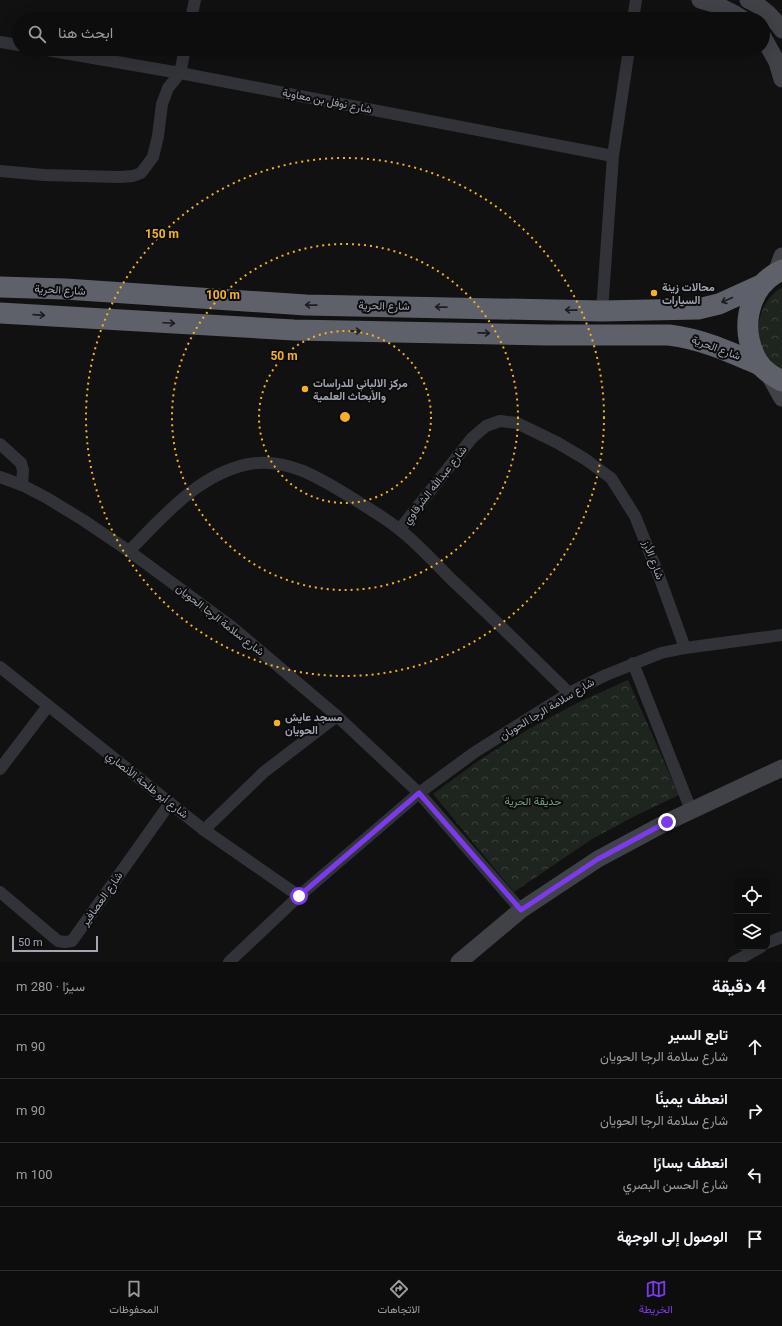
<!DOCTYPE html>
<html lang="ar">
<head>
<meta charset="utf-8">
<style>
  :root { --surface:#0d0d0e; --page:#161617; --text:#f1f3f6; --muted:#9a9c9e; --line:#2d2d2e; --accent:#7c3aed }
  body { margin:0; font-family:Roboto,Vazirmatn,sans-serif; background:var(--page); color:var(--text); direction:rtl }
  .controls { position:absolute; right:12px; bottom:12px; display:grid; overflow:hidden; border-radius:8px; box-shadow:0 4px 16px #0002 }
  .controls button { width:36px; height:36px; display:grid; place-items:center; padding:0; border:0; border-bottom:1px solid var(--line); background:var(--surface); color:var(--text); font:20px sans-serif }
  .scale { position:absolute; left:12px; bottom:10px; width:86px; box-sizing:border-box; padding-left:4px; border:2px solid #a2a7b3; border-top:0; font-size:11px; line-height:14px; white-space:nowrap; color:#a2a7b3; -webkit-text-stroke:3px #0c0c0d; paint-order:stroke }
  .stop { position:absolute; width:12px; height:12px; margin:-9px; border:3px solid #7c3aed; border-radius:50%; background:#fff }
  .stop.end { background:#7c3aed; border-color:#fff; box-shadow:0 1px 4px #0008 }
  .list { margin:0; padding:0; list-style:none }
  h2 { display:flex; justify-content:space-between; align-items:center; height:52px; margin:0; padding:0 16px; font-size:17px }
  h2 small { font-size:13px; font-weight:400; color:var(--muted) }
  .list li { display:grid; grid-template-columns:26px 1fr auto; gap:12px; align-items:center; box-sizing:border-box; height:64px; padding:0 16px; border-top:1px solid var(--line) }
  .list b { display:block; font-size:15px; white-space:nowrap }
  .list p { margin:0; font-size:13px; white-space:nowrap; color:var(--muted) }
  .list em { font-size:13px; font-style:normal; color:var(--muted) }
  .icon { flex:none; width:22px; height:22px; fill:none; stroke:currentColor; stroke-width:2; stroke-linecap:round; stroke-linejoin:round }
  .map { position:relative; flex:none; width:782px; height:962px; overflow:hidden; direction:ltr }
  .search { position:absolute; background:var(--surface); box-shadow:0 4px 16px #0002; left:12px; right:12px; top:12px; height:44px; display:flex; align-items:center; gap:10px; box-sizing:border-box; padding:0 14px; border-radius:22px; color:var(--muted); font-size:15px }
  .sheet { height:308px; background:var(--surface) }
  nav { display:flex; justify-content:space-around; align-items:center; box-sizing:border-box; height:56px; border-top:1px solid var(--line); background:var(--surface); font-size:11px; color:var(--muted) }
  nav a { display:grid; justify-items:center; gap:2px }
  nav .on { color:var(--accent) }
  .map>svg:first-child { display:block }
</style>
</head>
<body>
<div class="map">
<svg width="782" height="962" viewBox="0 0 782 962">
  <defs>
    <pattern id="park-crowns" width="20" height="18" patternUnits="userSpaceOnUse"><rect width="20" height="18" fill="#1d251e"/><path d="M2 6a3 3 0 1 1 6 0M12 15a3 3 0 1 1 6 0" fill="none" stroke="#3b423c"/></pattern>
  </defs>
  <rect width="100%" height="100%" fill="#111112"/>
  <g fill="url(#park-crowns)">
    <path d="M782 287V372C774 365 766 358 762 348 753 326 762 299 782 287Z"/>
    <polygon points="628,680 679,795 635,816 592,839 514,892 433,794 478,761 527,730 577,703"/>
  </g>
  <g fill="none" stroke-linecap="round" stroke-linejoin="round">
    <g stroke="#323338" stroke-width="12">
      <polyline points="191,19 195,0"/>
      <polyline points="633,19 636,0"/>
      <polyline points="0,42 19,45"/>
      <polyline points="41,49 180,73 613,156"/>
      <polyline points="0,171 44,175 120,177 133,176 141,173 153,157 158,136 162,104 168,88 180,73 185,49"/>
      <polyline points="602,311 613,156 629,49"/>
      <polyline points="0,444 21,463 23,470 22,485"/>
      <polyline points="0,477 22,485 47,498 83,520 129,551 232,627 337,716 419,793 521,910"/>
      <polyline points="400,529 472,438 486,426 500,421 517,423 558,443 585,459 611,478 635,516 659,576 685,648"/>
      <path d="M129 551C163 517 198 474 249 464 290 457 324 481 357 501 371 510 387 519 400 530 418 544 435 563 452 580 492 617 530 655 569 693"/>
      <polyline points="633,663 691,810"/>
      <polyline points="0,667 170,803 204,830 299,896"/>
      <polyline points="0,769 48,706"/>
      <polyline points="204,830 264,772 337,716"/>
      <polyline points="0,892 58,941 65,942 72,941 170,803"/>
      <polyline points="767,943 782,937"/>
      <polyline points="229,962 299,896 419,793 475,752 569,693 606,675 661,653 685,648 782,635"/>
      <polyline points="734,962 761,947"/>
    </g>
    <g stroke="#404248" stroke-width="17">
      <path d="M700 0C716 4 730 10 743 19"/>
      <path d="M748 0C763 7 773 16 782 30"/>
      <polyline points="763,37 777,62 782,79"/>
      <polyline points="776,273 782,256"/>
      <polyline points="768,373 782,398"/>
      <polyline points="459,962 521,910 598,859 667,822 782,768"/>
    </g>
    <g stroke="#5e6169" stroke-width="21">
      <path d="M782 270C746 286 738 334 760 365 766 372 774 377 782 381"/>
      <polyline points="0,287 65,289 306,305 602,311 698,309 719,304 763,284"/>
      <path d="M0 313 294 330 547 335H669C702 339 730 352 760 365"/>
    </g>
  </g>
  <defs><path id="oneway-shaft" d="M-6 0H5M1.5-3L5.5 0L1.5 3" fill="none" stroke-width="1.6" stroke-linecap="round" stroke-linejoin="round"/></defs>
  <g stroke="#1c1d1f">
    <use href="#oneway-shaft" transform="translate(727 300) rotate(156)"/>
    <use href="#oneway-shaft" transform="translate(311 305) rotate(-179)"/>
    <use href="#oneway-shaft" transform="translate(441 307) rotate(-179)"/>
    <use href="#oneway-shaft" transform="translate(571 310) rotate(-179)"/>
    <use href="#oneway-shaft" transform="translate(39 315) rotate(4)"/>
    <use href="#oneway-shaft" transform="translate(169 323) rotate(3)"/>
    <use href="#oneway-shaft" transform="translate(355 331) rotate(1)"/>
    <use href="#oneway-shaft" transform="translate(484 333) rotate(1)"/>
  </g>
  <g fill="none" stroke-linecap="round" stroke-linejoin="round">
    <polyline stroke="#7c3aed" stroke-width="5" points="299,896 419,793 521,910 598,859 667,822"/>
  </g>
  <g fill="none" stroke="#f4b127" stroke-width="2" stroke-dasharray="2 4">
    <circle cx="345" cy="417" r="86"/>
    <circle cx="345" cy="417" r="173"/>
    <circle cx="345" cy="417" r="259"/>
  </g>
  <g fill="#f4b127" stroke="#0c0c0d" stroke-width="1.5">
    <circle cx="654" cy="293" r="4"/>
    <circle cx="305" cy="389" r="4"/>
    <circle cx="277" cy="723" r="4"/>
  </g>
  <g text-anchor="middle" dominant-baseline="central" stroke-width="4" stroke-linejoin="round" paint-order="stroke">
    <g font-size="11" fill="#a2a7b3" stroke="#0c0c0d">
      <text transform="translate(327 101) rotate(11)">شارع نوفل بن معاوية</text>
      <text transform="translate(60 290) rotate(3)">شارع الحرية</text>
      <text transform="translate(384 306) rotate(1)">شارع الحرية</text>
      <text transform="translate(716 348) rotate(20)">شارع الحرية</text>
      <text transform="translate(435 485) rotate(-52)">شارع عبدالله الشرقاوي</text>
      <text transform="translate(653 560) rotate(69)">شارع الأرز</text>
      <text transform="translate(220 620) rotate(38)">شارع سلامة الرجا الحويان</text>
      <text transform="translate(547 709) rotate(-31)">شارع سلامة الرجا الحويان</text>
      <text transform="translate(147 785) rotate(38)">شارع أبو طلحة الأنصاري</text>
      <text transform="translate(102 899) rotate(-55)">شارع العصافير</text>
    </g>
    <g font-size="11" font-weight="bold" fill="#a2a7b3" stroke="#0c0c0d" text-anchor="start">
      <text x="662" y="287">محالات زينة<tspan x="662" dy="13">السيارات</tspan></text>
      <text x="313" y="383">مركز الالباني للدراسات<tspan x="313" dy="13">والأبحاث العلمية</tspan></text>
      <text x="285" y="717">مسجد عايش<tspan x="285" dy="13">الحويان</tspan></text>
    </g>
    <g font-size="11" fill="#789f7b" stroke="#0c0c0d">
      <text x="533" y="801">حديقة الحرية</text>
    </g>
  </g>
  <circle cx="345" cy="417" r="6" fill="#f4b127" stroke="#0c0c0d" stroke-width="2"/>
  <g font-size="12" text-anchor="middle" font-weight="bold" fill="#f4b127" stroke="#0c0c0d" stroke-width="4" stroke-linejoin="round" paint-order="stroke">
    <text x="162" y="238">150 m</text>
    <text x="223" y="299">100 m</text>
    <text x="284" y="360">50 m</text>
  </g>
</svg>
<div class="controls">
<button><svg class="icon" aria-label="locate" viewBox="0 0 24 24"><circle cx="12" cy="12" r="6"/><path d="M12 2v4M12 18v4M2 12h4M18 12h4"/></svg></button>
<button><svg class="icon" aria-label="layers" viewBox="0 0 24 24"><path d="M12 4l9 5-9 5-9-5zM3 14l9 5 9-5"/></svg></button>
</div>
<div class="scale">50 m</div>
<div class="stop" style="left:299px;top:896px"></div>
<div class="stop end" style="left:667px;top:822px"></div>
<div class="search"><svg class="icon" aria-label="search" viewBox="0 0 24 24"><circle cx="10" cy="10" r="6"/><path d="M15 15l6 6"/></svg>ابحث هنا</div>
</div>
<section class="sheet">
<h2>4 دقيقة<small>سيرًا · 280 m</small></h2>
<ul class="list">
<li><svg class="icon" aria-label="ahead" viewBox="0 0 24 24"><path d="M12 20V5M6 11l6-6 6 6"/></svg><div><b>تابع السير</b><p>شارع سلامة الرجا الحويان</p></div><em>90 m</em></li>
<li><svg class="icon" aria-label="right" viewBox="0 0 24 24"><path d="M7 20v-9h11M14 6l5 5-5 5"/></svg><div><b>انعطف يمينًا</b><p>شارع سلامة الرجا الحويان</p></div><em>90 m</em></li>
<li><svg class="icon" aria-label="left" viewBox="0 0 24 24"><path d="M17 20v-9H6M10 6l-5 5 5 5"/></svg><div><b>انعطف يسارًا</b><p>شارع الحسن البصري</p></div><em>100 m</em></li>
<li><svg class="icon" aria-label="arrive" viewBox="0 0 24 24"><path d="M6 21V4h12l-3 4 3 4H6"/></svg><div><b>الوصول إلى الوجهة</b></div></li>
</ul>
</section>
<nav>
<a class="on"><svg class="icon" aria-label="map" viewBox="0 0 24 24"><path d="M3 6l6-2 6 2 6-2v14l-6 2-6-2-6 2zM9 4v14M15 6v14"/></svg>الخريطة</a>
<a><svg class="icon" aria-label="directions" viewBox="0 0 24 24"><path d="M12 3l9 9-9 9-9-9zM9 14v-3h6M13 9l2 2-2 2"/></svg>الاتجاهات</a>
<a><svg class="icon" aria-label="saved" viewBox="0 0 24 24"><path d="M7 4h10v16l-5-4-5 4z"/></svg>المحفوظات</a>
</nav>
</body>
</html>
